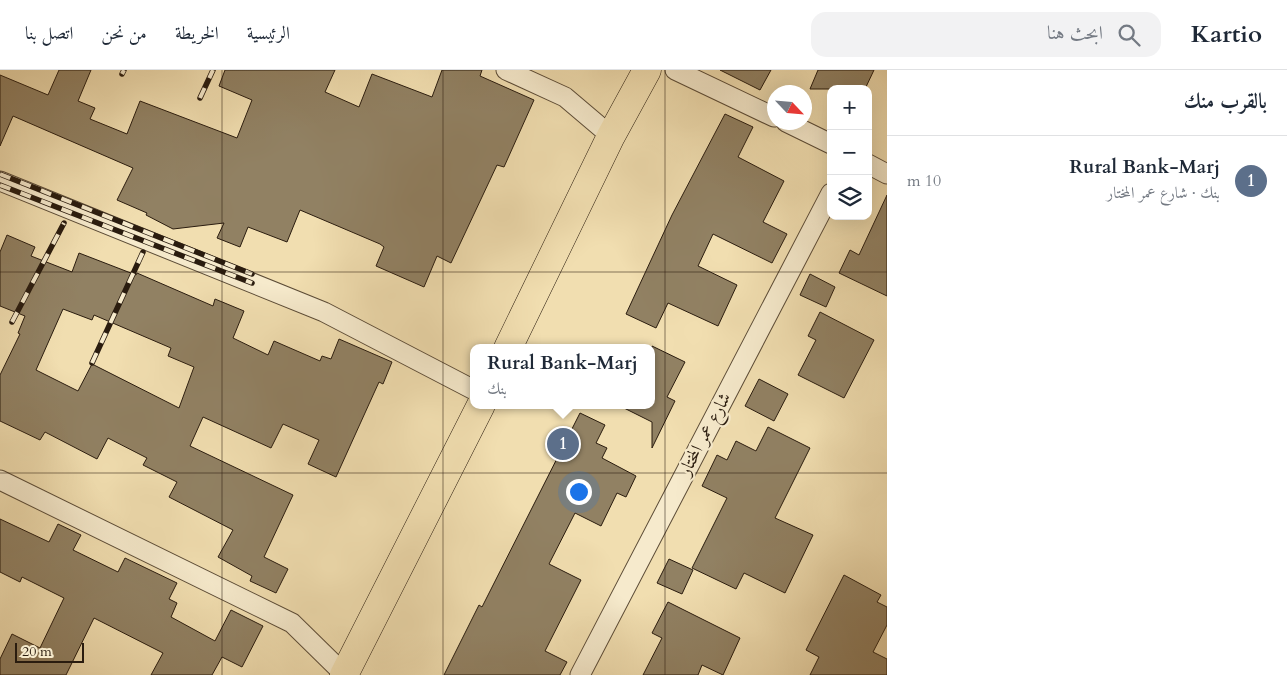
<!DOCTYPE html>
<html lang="ar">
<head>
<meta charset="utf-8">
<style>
  :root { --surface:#fff; --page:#f2f2f3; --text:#1f2937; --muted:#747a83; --line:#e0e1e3; --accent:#7c3aed }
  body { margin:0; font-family:Cardo,Amiri,serif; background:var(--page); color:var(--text); direction:rtl }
  .controls { position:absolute; right:15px; top:15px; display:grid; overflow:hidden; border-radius:10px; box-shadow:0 5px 20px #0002 }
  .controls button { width:45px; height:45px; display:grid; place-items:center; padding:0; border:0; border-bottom:1px solid var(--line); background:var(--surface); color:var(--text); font:25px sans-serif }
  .compass { position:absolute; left:767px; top:15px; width:45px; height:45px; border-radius:50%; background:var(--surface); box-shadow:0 5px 20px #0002; rotate:116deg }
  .scale { position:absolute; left:15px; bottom:12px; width:69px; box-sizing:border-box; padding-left:5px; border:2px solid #2a1c0f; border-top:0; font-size:14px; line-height:18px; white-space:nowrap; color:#2a1c0f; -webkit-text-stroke:4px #f6eacc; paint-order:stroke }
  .you { position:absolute; left:578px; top:421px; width:18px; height:18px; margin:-12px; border:4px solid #fff; border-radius:50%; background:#1a73e8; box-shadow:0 0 0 8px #1a73e833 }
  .badge { display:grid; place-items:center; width:32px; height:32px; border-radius:50%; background:var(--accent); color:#fff; font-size:16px; font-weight:700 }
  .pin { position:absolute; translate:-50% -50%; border:2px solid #fff; box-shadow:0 1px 5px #0006 }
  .popup { position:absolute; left:470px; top:274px; width:185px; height:65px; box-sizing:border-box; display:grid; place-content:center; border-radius:10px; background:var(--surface); filter:drop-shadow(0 1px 4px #0005); font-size:16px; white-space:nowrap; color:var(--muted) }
  .popup b { font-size:19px; color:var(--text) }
  .popup::after { content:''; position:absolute; left:50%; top:100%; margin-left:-10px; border:10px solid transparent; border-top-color:var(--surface) }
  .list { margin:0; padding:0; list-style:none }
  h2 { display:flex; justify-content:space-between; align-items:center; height:65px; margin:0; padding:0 20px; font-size:21px }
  h2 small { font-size:16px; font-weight:400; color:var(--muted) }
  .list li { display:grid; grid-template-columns:32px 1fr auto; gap:15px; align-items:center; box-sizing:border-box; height:90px; padding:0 20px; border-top:1px solid var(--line) }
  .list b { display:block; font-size:19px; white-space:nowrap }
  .list p { margin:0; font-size:16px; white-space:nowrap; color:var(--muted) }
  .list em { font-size:16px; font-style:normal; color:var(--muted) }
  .icon { flex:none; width:28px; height:28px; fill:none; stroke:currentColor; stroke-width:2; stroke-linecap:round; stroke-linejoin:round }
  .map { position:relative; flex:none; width:887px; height:605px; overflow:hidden; direction:ltr }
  header { display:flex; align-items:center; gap:30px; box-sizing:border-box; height:70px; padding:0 25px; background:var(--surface); border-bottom:1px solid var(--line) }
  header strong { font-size:24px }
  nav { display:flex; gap:28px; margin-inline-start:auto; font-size:18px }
  .search { width:350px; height:45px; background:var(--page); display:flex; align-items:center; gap:12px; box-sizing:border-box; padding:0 18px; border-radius:15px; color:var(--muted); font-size:19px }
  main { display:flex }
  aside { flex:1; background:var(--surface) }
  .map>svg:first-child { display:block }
</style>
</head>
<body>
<header>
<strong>Kartio</strong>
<div class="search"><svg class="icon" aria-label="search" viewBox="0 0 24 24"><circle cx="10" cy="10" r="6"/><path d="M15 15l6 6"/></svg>ابحث هنا</div>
<nav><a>الرئيسية</a><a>الخريطة</a><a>من نحن</a><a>اتصل بنا</a></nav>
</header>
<main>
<aside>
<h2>بالقرب منك<small></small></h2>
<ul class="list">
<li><span class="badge" style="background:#5c6f8a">1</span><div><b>Rural Bank-Marj</b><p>بنك · شارع عمر المختار</p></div><em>10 m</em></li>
</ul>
</aside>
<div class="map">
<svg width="887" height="605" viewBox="0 0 887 605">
  <rect width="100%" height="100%" fill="#f1deb0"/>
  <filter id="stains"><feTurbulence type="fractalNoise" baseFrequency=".004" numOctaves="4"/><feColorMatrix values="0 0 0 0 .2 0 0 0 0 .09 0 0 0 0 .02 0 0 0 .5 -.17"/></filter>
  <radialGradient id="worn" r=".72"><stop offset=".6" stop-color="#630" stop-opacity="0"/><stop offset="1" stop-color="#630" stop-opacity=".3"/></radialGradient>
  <g fill="#918163" stroke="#2a1c0f" fill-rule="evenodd">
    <polygon points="59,0 91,0 78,31 95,38 90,49 127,64 140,31 237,68 252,30 219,16 225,0 335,0 325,22 359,37 372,4 432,27 442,0 482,0 480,6 534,30 504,97 497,95 451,193 437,186 424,217 376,196 384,177 380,174 300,140 287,172 248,157 240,177 217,168 224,153 173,159 146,145 147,143 117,130 133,98 13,46 0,76 0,5 48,25"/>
    <polygon points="720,0 771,0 760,20"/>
    <polygon points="818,0 874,0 865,19 810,19"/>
    <polygon points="725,44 753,57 738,87 784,111 763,152 787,164 772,193 713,164 698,196 737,215 718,256 668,233 656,258 626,244 672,145"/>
    <polygon points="887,125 887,226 839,203 850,180 859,185"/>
    <path d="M7 165 35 177 31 186 72 202 79 183 136 205 137 203 213 236 215 229 244 241 233 268 268 285 274 271 320 291 322 286 331 289 339 269 392 292 383 314 379 312 336 407 308 394 319 370 283 354 271 378 203 347 190 376 293 425 264 487 288 499 276 523 250 511 252 506 218 487 233 460 169 427 177 412 143 395 147 388 108 368 97 389 45 362 40 370 0 351V305L20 264 18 263 25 246 0 236V182ZM63 239 92 250 94 245 171 278 168 286 194 297 179 338 92 294 78 321 36 300Z"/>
    <polygon points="810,204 835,217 826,237 800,225"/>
    <polygon points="820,242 874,270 844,328 798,305 816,270 808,266"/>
    <polygon points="652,276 685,292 667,327 675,331 652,378 652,352 618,335 652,335"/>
    <polygon points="759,309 788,324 774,351 745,336"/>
    <polygon points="580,343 605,355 596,373 607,378 602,388 636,406 626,427 617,423 601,456 575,443 549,494 581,510 545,581 567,592 560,605 444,605 479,535 482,537"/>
    <polygon points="768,357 810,378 775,448 813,465 785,523 744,503 736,519 692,498 727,428 702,416 717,385 727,390 736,371 756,381"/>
    <polygon points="0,449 49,472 58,454 81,465 73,480 118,502 125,488 177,513 169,529 177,533 171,547 215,571 231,540 263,556 242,597 222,587 212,605 151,605 163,583 94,548 66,605 0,605 0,589 12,564 40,578 64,528 22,507 20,512 0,502"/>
    <polygon points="669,489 693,500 682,524 657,513"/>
    <polygon points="844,505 881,525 877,532 887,537 887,555 873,582 887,589 887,605 810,605 819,587 806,580"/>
    <polygon points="668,532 740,568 723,605 702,595 698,605 643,605 662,568 652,563"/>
  </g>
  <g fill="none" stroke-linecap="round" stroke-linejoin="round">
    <defs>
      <g id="street">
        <polyline points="506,0 565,27 611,66"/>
        <polyline points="675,0 774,47"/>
        <polyline points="786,52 831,74"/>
        <polyline points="868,94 887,104"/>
        <polyline points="0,111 324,242 474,320"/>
        <polyline points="0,410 292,553 344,604"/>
        <polyline points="580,605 831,123"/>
      </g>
      <g id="primary">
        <polyline points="508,278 611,66 647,0"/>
        <polyline points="344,605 481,335"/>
      </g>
    </defs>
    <use href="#street" stroke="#5c4c37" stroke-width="21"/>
    <use href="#primary" stroke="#2a1c0f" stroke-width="29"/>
    <use href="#street" stroke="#f6eacc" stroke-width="19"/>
    <use href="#primary" stroke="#f1deb0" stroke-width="28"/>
    <defs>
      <g id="rail">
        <polyline points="122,4 124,0"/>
        <polyline points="200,28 213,0"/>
        <polyline points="0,104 252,204"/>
        <polyline points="0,115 252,213"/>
        <polyline points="12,252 64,153"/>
        <polyline points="92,293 143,182"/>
      </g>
    </defs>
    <use href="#rail" stroke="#2a1c0f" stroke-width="5.5"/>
    <use href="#rail" stroke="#f6eacc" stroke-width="4" stroke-dasharray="11" stroke-linecap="butt"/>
  </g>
  <path fill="none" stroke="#2a1c0f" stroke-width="1" stroke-opacity="0.55" d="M222 0V605M443 0V605M665 0V605M0 202H887M0 403H887"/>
  <g text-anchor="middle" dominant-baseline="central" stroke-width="4.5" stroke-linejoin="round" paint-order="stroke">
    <g font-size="18" fill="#2a1c0f" stroke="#f6eacc">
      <text transform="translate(705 364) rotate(-62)">شارع عمر المختار</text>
    </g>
  </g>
  <rect width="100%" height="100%" filter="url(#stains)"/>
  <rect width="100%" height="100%" fill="url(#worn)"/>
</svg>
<div class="controls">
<button>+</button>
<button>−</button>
<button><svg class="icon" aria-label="layers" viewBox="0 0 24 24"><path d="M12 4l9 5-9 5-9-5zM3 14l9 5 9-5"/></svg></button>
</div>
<svg class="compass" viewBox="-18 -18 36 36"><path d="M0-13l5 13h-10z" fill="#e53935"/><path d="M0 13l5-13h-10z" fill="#747a83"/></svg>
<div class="scale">20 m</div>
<div class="you"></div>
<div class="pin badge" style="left:563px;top:374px;background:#5c6f8a">1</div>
<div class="popup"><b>Rural Bank-Marj</b>بنك</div>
</div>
</main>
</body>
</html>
